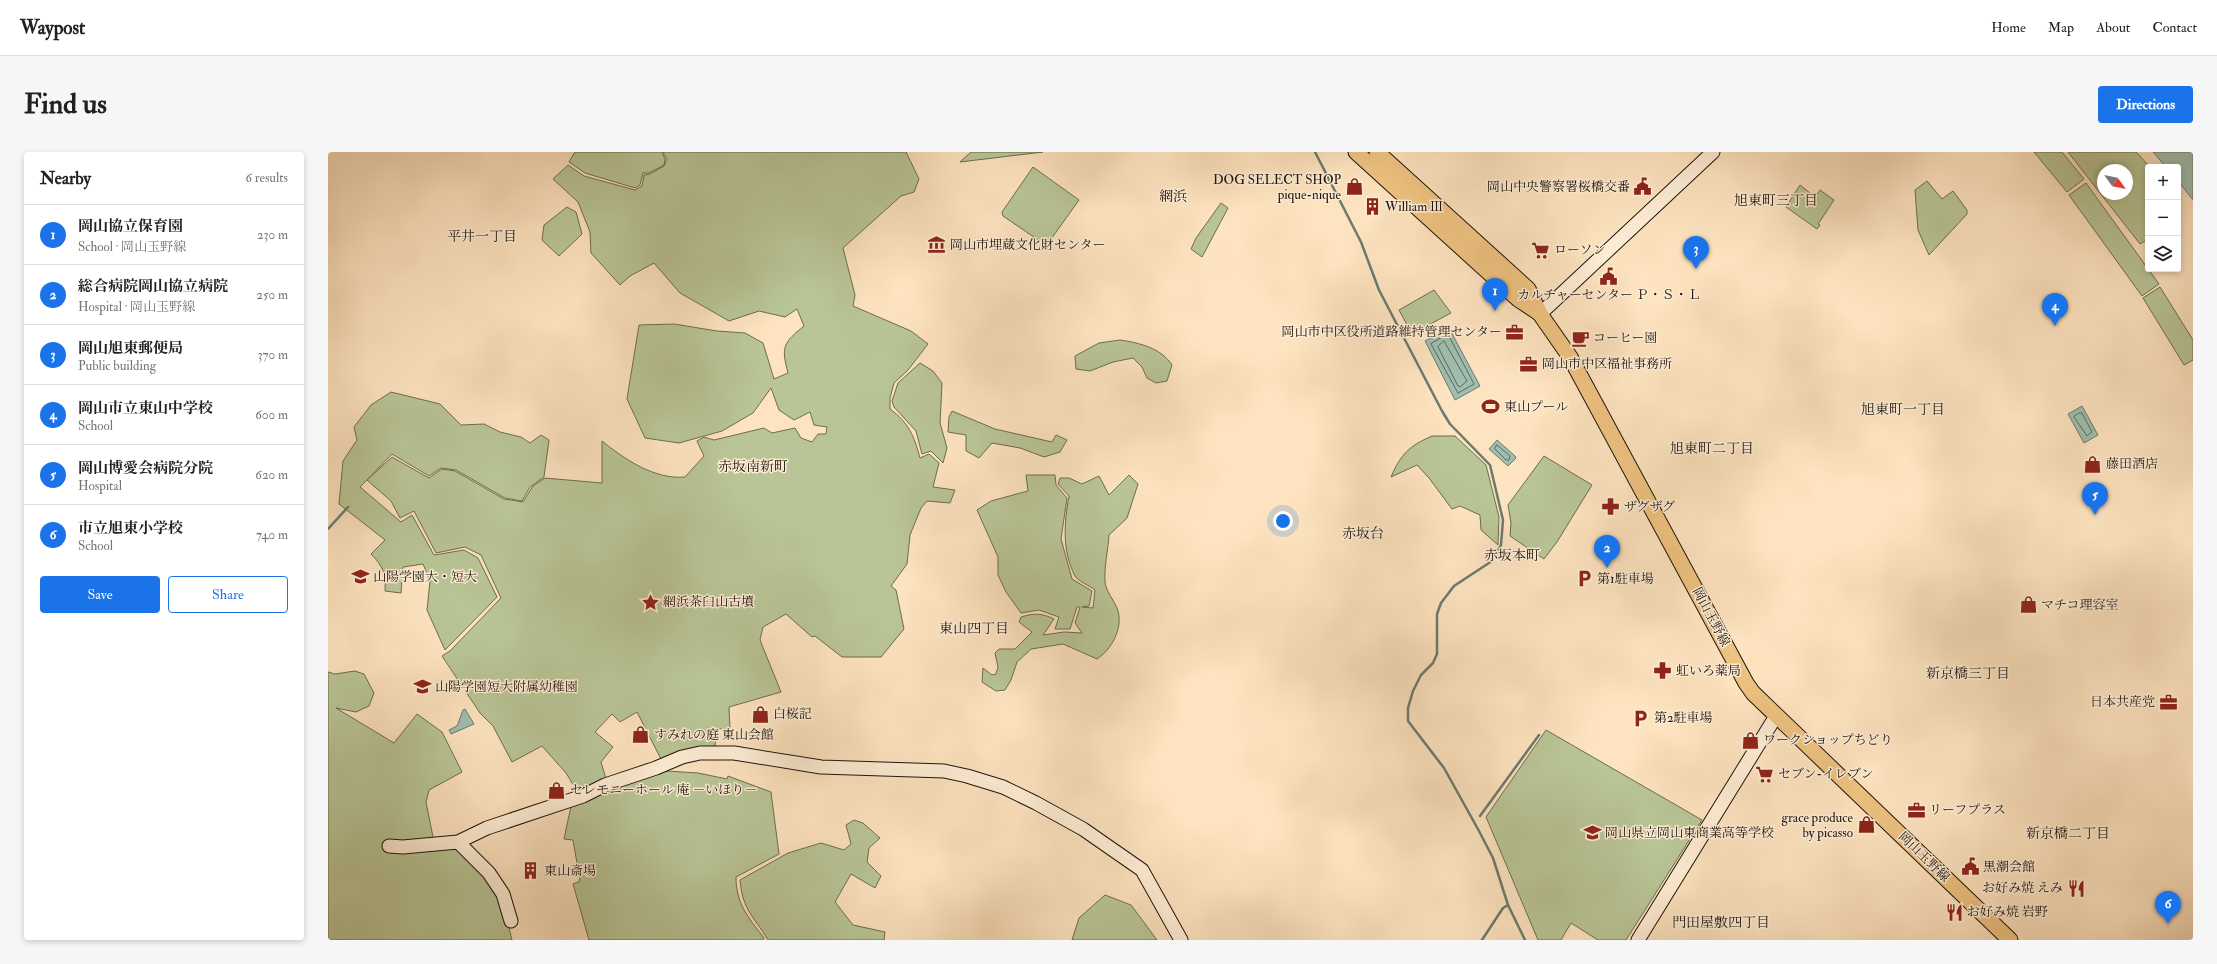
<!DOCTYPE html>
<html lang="en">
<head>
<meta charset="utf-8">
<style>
  :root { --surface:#fff; --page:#f6f6f6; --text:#202124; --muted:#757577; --line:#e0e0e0; --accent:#1a73e8 }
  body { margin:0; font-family:"IM FELL Double Pica","Noto Serif JP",serif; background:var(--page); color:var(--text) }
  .controls { position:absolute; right:12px; top:12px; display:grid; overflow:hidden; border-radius:4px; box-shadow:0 2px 6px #0003 }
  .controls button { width:36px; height:36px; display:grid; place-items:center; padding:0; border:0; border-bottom:1px solid var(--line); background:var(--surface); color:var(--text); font:20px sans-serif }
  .compass { position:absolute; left:1769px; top:12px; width:36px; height:36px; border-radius:50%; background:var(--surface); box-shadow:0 2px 6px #0003; rotate:123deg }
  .you { position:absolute; left:955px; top:369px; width:14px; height:14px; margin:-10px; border:3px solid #fff; border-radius:50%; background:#1a73e8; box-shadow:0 0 0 6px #1a73e833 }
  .badge { display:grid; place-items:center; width:26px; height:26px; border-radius:50%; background:var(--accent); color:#fff; font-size:13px; font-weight:700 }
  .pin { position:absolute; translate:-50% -33px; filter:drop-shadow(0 1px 2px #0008) }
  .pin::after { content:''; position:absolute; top:21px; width:14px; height:12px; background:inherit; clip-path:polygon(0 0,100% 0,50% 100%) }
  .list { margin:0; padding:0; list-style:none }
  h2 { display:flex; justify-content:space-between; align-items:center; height:52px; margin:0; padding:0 16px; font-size:17px }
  h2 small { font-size:13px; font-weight:400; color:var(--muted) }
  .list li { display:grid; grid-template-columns:26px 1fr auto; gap:12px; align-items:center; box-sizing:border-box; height:60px; padding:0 16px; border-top:1px solid var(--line) }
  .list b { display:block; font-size:15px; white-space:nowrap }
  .list p { margin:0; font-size:13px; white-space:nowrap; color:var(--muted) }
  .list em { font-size:13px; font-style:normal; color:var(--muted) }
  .actions { display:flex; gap:8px; padding:12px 16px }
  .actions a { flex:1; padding:9px 0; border:1px solid var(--accent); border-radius:4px; text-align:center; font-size:14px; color:var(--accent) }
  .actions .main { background:var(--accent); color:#fff }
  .icon { flex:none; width:22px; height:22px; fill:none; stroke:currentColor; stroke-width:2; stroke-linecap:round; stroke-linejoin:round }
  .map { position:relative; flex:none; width:1865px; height:788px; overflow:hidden; border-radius:4px }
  header { display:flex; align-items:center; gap:24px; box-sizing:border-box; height:56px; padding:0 20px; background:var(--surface); border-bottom:1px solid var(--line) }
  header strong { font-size:19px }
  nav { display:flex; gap:22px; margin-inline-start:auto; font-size:14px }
  .intro { display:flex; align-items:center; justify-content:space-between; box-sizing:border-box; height:96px; padding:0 24px }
  h1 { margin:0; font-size:28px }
  .button { padding:10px 18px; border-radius:4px; background:var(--accent); color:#fff; font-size:14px; font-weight:700 }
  main { display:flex; gap:24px; padding:0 24px }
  aside { flex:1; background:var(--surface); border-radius:4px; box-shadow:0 2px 6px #0003 }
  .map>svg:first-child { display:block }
</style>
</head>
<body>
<header>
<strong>Waypost</strong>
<nav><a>Home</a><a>Map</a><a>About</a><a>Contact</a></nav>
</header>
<div class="intro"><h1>Find us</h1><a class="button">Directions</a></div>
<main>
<aside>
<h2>Nearby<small>6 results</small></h2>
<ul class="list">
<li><span class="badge">1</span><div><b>岡山協立保育園</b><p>School · 岡山玉野線</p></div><em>230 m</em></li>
<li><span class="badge">2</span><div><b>総合病院岡山協立病院</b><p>Hospital · 岡山玉野線</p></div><em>250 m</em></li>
<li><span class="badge">3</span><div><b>岡山旭東郵便局</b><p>Public building</p></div><em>370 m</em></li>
<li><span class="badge">4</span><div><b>岡山市立東山中学校</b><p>School</p></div><em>600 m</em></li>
<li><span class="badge">5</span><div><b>岡山博愛会病院分院</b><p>Hospital</p></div><em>620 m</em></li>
<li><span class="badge">6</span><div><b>市立旭東小学校</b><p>School</p></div><em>740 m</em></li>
</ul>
<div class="actions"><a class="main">Save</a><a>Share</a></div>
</aside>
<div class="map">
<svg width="1865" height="788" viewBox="0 0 1865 788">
  <rect width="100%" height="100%" fill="#fde3bf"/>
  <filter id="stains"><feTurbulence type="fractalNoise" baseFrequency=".005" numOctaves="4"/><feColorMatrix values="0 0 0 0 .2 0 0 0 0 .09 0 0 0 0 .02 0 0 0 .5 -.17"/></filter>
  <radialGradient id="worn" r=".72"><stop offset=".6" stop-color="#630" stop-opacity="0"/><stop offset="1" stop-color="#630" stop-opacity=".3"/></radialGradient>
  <g fill="#b9c596" stroke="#6c6c51" fill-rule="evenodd">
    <polygon points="247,0 334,0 337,7 336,13 321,21 315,21 312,33 307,36 257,21 241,10"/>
    <path d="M335 0H578L591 27 586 40 573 44 515 96 527 143 525 154 583 179 600 192 580 218 566 231 562 246V257C581 271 586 284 592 306L601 302 611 311 605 335 627 338 622 351 599 349 593 356 582 383 579 412 563 434 568 438 576 477 553 505H514L487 484 484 485 458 462 435 475 432 488 453 540 401 555 402 577H389L387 594 363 596 333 607 309 560 292 570 284 562 267 580 285 595 273 610 278 627 249 639 238 621 214 594 184 610 165 574 152 561 114 504 122 499 173 446 153 403 137 395 108 401 86 359 72 366 63 349 39 328 64 305 101 326 114 317 127 319 176 347 195 350 205 334 217 326 274 331V289C296 307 327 328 357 325L376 304 369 289 376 285 386 288 436 276 444 281 467 276 473 286 484 290 490 282H498L499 275 486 273 482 260 466 268 451 258 443 236 425 261 394 279 351 291 317 286 299 247 311 173 346 172 389 179 417 181 435 191 446 227 460 221C453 195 455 191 476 174L469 157 457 165 431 159 401 169 352 141 326 111 302 124 292 133 263 101 262 80 250 50 225 27 240 13 256 24 307 38 314 34 316 23 322 22 336 14 339 7Z"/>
    <polygon points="643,0 715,0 632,10"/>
    <polygon points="1706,0 1734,0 1756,27 1739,40"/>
    <path d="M1740 0H1808L1822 15H1820V87L1812 92ZM1775 18H1799V42H1775Z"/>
    <polygon points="705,15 751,48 721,90 716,92 675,64 674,60"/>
    <polygon points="1599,29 1614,47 1625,39 1639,58 1639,62 1601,103 1590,78 1587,38"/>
    <polygon points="1758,31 1831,132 1814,144 1741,43"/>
    <polygon points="1472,33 1487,45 1492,38 1506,48 1490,72 1492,73 1489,77 1458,55"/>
    <polygon points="893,51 900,56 874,105 863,97 868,86"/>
    <polygon points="239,55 248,60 254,82 231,104 214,88 216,73"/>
    <polygon points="1832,135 1865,188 1865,208 1856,213 1815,146"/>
    <polygon points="1106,138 1123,161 1084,182 1071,158"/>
    <path d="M792 188C812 191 833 196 844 213L839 229 828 231 819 226 814 215 805 206 785 210 762 219 748 217 747 204 771 191Z"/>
    <polygon points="592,211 605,219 614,231 612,271 619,296 615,311 603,299 594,302 588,279 566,255 564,249 570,231"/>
    <path d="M63 240 112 252 133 273 156 272 172 280 193 285 202 291 213 283 221 288 216 325 202 335 194 349 177 346 128 318 113 316 101 324 64 302 32 335 73 370 84 363 106 403 136 398 150 406 169 445 117 498 99 458 102 429 95 412 75 415 73 441 57 439C58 422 55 414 43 402L57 388 11 352 15 309 29 288 26 275 43 253Z"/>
    <polygon points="624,259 667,277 724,290 728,283 739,288 732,300 716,305 692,296 664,291 651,306 638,299 638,283 620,280 621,265"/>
    <path d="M1104 284H1127L1158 313 1171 365 1170 393 1153 378 1152 363 1132 354 1124 357 1101 326 1089 313 1063 325C1073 302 1081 294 1104 284Z"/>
    <polygon points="1216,304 1264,333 1229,390 1216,407 1182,384 1183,371 1180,353"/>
    <path d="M698 323H727L728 333 739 346 733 387 744 427 764 439 761 454 754 455 765 456 767 438C762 434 750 429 747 424 734 399 736 371 741 344L730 332 732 326H741L754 332 771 324 781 343 801 323 810 332 799 366 781 383C780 398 776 415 777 430 778 440 787 449 790 459 795 477 783 498 769 507L735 492 703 497 689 510 683 528 677 538 668 539 654 530 655 516 664 523 668 522 670 515 667 501 671 497H687L704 480 691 470 693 465C706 461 714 461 726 467L715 483 736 480 754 481 747 471 752 455H749L742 477H727L731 465 711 458 693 461 678 440 670 423V405L649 358 663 349 700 339Z"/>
    <polygon points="27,519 36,522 46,541 41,554 28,560 8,556 66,591 89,562 114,580 134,620 101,638 98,650 107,695 129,694 154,718 175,753 184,788 0,788 0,520 7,522"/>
    <polygon points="1218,578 1374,668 1298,788 1270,788 1243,771 1233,788 1210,788 1158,665"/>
    <path d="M339 619 370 621 399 627 400 624 443 640 451 702 408 725C408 752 420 765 436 786L435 788H261L245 732 252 729 245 688 236 687 243 654 276 640Z"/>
    <path d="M526 668 535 671 552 686 541 696 539 710 553 724 547 736 523 722 507 750 525 773 557 780 556 788H440C425 763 415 759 412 728L460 701 493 691 516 698 523 692 518 673Z"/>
    <polygon points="777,743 803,753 829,788 744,788 751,766"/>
  </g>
  <g fill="#9fbeaf" stroke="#6b7a6e">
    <polygon points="1825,0 1865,0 1865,48 1850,29 1850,15 1838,15"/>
    <polygon points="1121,176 1152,234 1127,248 1097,189"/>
    <polygon points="1754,254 1770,283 1756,291 1740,262"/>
    <polygon points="1169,288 1187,304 1188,306 1180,314 1161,297"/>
    <polygon points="137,557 146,572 123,582 121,578 129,574 135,558"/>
  </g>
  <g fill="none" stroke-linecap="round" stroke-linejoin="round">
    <g stroke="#5e685e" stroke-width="1">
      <polygon points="1118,183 1121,184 1146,232 1130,241 1103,192"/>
      <polygon points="1116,189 1139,229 1132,235 1130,234 1110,195"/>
      <polygon points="1751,261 1754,261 1764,280 1759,284 1746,265"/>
      <polygon points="1169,293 1182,304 1181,308 1178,308 1167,297"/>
    </g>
    <g stroke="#6b7a6e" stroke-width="2.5">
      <polyline points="987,0 1033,90 1051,138 1114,259 1122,272 1162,313 1175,368 1173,393 1164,409 1126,434 1113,451 1109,462 1109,502 1105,511 1093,523 1085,539 1080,556 1080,569 1116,616 1151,679 1165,706 1180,753 1197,788"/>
      <polyline points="0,377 20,355"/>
      <polyline points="1152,664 1211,583"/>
      <polyline points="1154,788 1175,756 1180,753"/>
    </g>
    <defs>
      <g id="secondary">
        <polyline points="1212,162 1385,0"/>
        <polyline points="130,690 161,721 175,742 183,769"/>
        <polyline points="61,694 75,695 130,690 159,676 255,644 277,633 328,616 354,605 372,601 406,601 493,615 616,619 639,624 675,635 708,651 755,677 814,718 853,788"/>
        <polyline points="1310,788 1448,564"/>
      </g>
      <g id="primary">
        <polyline points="1028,0 1190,147 1211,161"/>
        <polyline points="1049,0 1200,137 1212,162 1242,205 1418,531 1425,541 1682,788"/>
      </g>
    </defs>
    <use href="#secondary" stroke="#1e130c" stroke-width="15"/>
    <use href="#primary" stroke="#1e130c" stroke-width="17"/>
    <use href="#secondary" stroke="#feedd5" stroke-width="13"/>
    <use href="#primary" stroke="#eec280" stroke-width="15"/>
  </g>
  <defs>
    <symbol id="shop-bare" viewBox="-9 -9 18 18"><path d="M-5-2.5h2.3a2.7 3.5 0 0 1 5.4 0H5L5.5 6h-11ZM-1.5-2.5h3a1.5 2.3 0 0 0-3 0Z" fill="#8f2418" stroke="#feedd5" stroke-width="2.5" paint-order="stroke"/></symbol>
    <symbol id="civic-bare" viewBox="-9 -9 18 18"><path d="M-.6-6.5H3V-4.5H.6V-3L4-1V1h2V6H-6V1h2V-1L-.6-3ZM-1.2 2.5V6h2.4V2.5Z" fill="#8f2418" stroke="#feedd5" stroke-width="2.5" paint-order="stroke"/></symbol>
    <symbol id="building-bare" viewBox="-9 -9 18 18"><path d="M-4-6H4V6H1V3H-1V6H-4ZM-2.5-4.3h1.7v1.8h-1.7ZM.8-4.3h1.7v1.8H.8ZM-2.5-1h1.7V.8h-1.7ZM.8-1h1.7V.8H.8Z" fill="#8f2418" stroke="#feedd5" stroke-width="2.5" paint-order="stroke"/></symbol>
    <symbol id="museum-bare" viewBox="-9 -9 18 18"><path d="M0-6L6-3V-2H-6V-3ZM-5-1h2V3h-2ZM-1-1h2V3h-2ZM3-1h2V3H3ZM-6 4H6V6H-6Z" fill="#8f2418" stroke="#feedd5" stroke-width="2.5" paint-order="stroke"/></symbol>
    <symbol id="supermarket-bare" viewBox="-9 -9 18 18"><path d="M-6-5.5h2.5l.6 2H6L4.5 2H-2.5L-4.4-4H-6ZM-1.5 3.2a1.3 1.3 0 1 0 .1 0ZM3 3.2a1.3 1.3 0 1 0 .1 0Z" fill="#8f2418" stroke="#feedd5" stroke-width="2.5" paint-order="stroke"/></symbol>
    <symbol id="office-bare" viewBox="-9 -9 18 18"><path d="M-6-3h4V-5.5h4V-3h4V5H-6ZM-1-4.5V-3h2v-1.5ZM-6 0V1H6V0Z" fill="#8f2418" stroke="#feedd5" stroke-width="2.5" paint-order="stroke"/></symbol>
    <symbol id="cafe-bare" viewBox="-9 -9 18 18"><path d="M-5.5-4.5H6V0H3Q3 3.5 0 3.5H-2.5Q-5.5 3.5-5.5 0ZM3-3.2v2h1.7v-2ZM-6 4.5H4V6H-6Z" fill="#8f2418" stroke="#feedd5" stroke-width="2.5" paint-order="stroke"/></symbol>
    <symbol id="stadium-bare" viewBox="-9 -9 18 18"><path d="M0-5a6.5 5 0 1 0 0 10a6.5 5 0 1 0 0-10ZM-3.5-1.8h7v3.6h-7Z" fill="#8f2418" stroke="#feedd5" stroke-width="2.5" paint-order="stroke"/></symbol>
    <symbol id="pharmacy-bare" viewBox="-9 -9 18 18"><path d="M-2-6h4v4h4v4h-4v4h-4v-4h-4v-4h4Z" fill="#8f2418" stroke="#feedd5" stroke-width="2.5" paint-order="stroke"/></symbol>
    <symbol id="university-bare" viewBox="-9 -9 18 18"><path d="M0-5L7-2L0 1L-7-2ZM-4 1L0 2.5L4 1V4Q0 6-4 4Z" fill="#8f2418" stroke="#feedd5" stroke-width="2.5" paint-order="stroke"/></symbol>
    <symbol id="parking-bare" viewBox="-9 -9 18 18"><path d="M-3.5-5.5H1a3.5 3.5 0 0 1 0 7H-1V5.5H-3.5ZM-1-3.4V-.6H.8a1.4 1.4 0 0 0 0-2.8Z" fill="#8f2418" stroke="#feedd5" stroke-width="2.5" paint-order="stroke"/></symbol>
    <symbol id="sight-bare" viewBox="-9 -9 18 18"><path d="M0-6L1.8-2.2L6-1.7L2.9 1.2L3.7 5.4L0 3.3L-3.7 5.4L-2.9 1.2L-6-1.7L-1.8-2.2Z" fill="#8f2418" stroke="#feedd5" stroke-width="2.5" paint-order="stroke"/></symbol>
    <symbol id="school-bare" viewBox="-9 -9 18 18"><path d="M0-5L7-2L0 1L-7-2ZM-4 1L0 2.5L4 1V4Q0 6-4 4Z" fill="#8f2418" stroke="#feedd5" stroke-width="2.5" paint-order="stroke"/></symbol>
    <symbol id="restaurant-bare" viewBox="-9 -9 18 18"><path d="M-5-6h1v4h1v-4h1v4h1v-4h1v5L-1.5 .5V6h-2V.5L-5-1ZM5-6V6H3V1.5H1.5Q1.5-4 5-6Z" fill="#8f2418" stroke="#feedd5" stroke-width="2.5" paint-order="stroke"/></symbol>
  </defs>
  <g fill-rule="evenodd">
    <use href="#shop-bare" x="1014" y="22" width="25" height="25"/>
    <use href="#civic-bare" x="1302" y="22" width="25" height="25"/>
    <use href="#building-bare" x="1032" y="42" width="25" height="25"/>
    <use href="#museum-bare" x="596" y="80" width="25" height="25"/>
    <use href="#supermarket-bare" x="1200" y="86" width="25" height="25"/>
    <use href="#civic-bare" x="1268" y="112" width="25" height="25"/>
    <use href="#office-bare" x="1174" y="168" width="25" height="25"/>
    <use href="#cafe-bare" x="1240" y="174" width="25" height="25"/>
    <use href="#office-bare" x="1188" y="200" width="25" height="25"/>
    <use href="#stadium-bare" x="1150" y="242" width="25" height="25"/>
    <use href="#shop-bare" x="1752" y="300" width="25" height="25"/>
    <use href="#pharmacy-bare" x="1270" y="342" width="25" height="25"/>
    <use href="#university-bare" x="20" y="412" width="25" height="25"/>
    <use href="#parking-bare" x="1244" y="414" width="25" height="25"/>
    <use href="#sight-bare" x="310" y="438" width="25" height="25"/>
    <use href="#shop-bare" x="1688" y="440" width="25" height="25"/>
    <use href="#pharmacy-bare" x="1322" y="506" width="25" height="25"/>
    <use href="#school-bare" x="82" y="522" width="25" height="25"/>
    <use href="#office-bare" x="1828" y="538" width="25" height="25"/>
    <use href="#shop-bare" x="420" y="550" width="25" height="25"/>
    <use href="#parking-bare" x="1300" y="554" width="25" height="25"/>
    <use href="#shop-bare" x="300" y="570" width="25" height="25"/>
    <use href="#shop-bare" x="1410" y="576" width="25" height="25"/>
    <use href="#supermarket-bare" x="1424" y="610" width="25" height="25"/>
    <use href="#shop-bare" x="216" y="626" width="25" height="25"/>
    <use href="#office-bare" x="1576" y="646" width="25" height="25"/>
    <use href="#shop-bare" x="1526" y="660" width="25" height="25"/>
    <use href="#school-bare" x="1252" y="668" width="25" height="25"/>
    <use href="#civic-bare" x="1630" y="702" width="25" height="25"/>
    <use href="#building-bare" x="190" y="706" width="25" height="25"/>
    <use href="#restaurant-bare" x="1736" y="724" width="25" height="25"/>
    <use href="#restaurant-bare" x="1614" y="748" width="25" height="25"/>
  </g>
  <g text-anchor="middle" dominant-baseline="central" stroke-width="3" stroke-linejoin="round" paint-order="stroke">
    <g font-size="13" fill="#1e130c" stroke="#feedd5" text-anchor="start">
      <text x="1013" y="28" text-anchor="end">DOG SELECT SHOP<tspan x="1013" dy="15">pique-nique</tspan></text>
      <text x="1302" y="35" text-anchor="end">岡山中央警察署桜橋交番</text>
      <text x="1057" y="55">William Ⅲ</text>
      <text x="622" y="93">岡山市埋蔵文化財センター</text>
      <text x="1226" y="98">ローソン</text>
      <text x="1281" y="143" text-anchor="middle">カルチャーセンター Ｐ・Ｓ・Ｌ</text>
      <text x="1174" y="180" text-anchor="end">岡山市中区役所道路維持管理センター</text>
      <text x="1265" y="186">コーヒー園</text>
      <text x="1214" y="212">岡山市中区福祉事務所</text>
      <text x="1176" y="255">東山プール</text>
      <text x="1778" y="312">藤田酒店</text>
      <text x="1296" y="355">ザグザグ</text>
      <text x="45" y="425">山陽学園大・短大</text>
      <text x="1269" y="427">第1駐車場</text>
      <text x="335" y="450">網浜茶臼山古墳</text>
      <text x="1713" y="453">マチコ理容室</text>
      <text x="1348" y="519">虹いろ薬局</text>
      <text x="107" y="535">山陽学園短大附属幼稚園</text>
      <text x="1827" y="550" text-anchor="end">日本共産党</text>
      <text x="445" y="562">白桜記</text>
      <text x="1326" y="566">第2駐車場</text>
      <text x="326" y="583">すみれの庭 東山会館</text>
      <text x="1435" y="588">ワークショップちどり</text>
      <text x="1450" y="622">セブン-イレブン</text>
      <text x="242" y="638">セレモニーホール 庵 －いほり－</text>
      <text x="1601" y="658">リーフプラス</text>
      <text x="1525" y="666" text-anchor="end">grace produce<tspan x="1525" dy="15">by picasso</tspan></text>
      <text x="1277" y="681">岡山県立岡山東商業高等学校</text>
      <text x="1655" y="715">黒潮会館</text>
      <text x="216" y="719">東山斎場</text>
      <text x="1735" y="736" text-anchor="end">お好み焼 えみ</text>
      <text x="1639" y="760">お好み焼 岩野</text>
    </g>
    <g font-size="13" fill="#1e130c" stroke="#feedd5">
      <text transform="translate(1383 465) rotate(62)">岡山玉野線</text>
      <text transform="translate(1596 705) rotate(44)">岡山玉野線</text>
    </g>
    <g font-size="14" fill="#1e130c" stroke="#feedd5">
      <text x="845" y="44">網浜</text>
      <text x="1448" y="48">旭東町三丁目</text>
      <text x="154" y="84">平井一丁目</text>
      <text x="1575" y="257">旭東町一丁目</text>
      <text x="1384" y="296">旭東町二丁目</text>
      <text x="425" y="314">赤坂南新町</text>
      <text x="1035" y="381">赤坂台</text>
      <text x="1184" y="403">赤坂本町</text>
      <text x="646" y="476">東山四丁目</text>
      <text x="1640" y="521">新京橋三丁目</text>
      <text x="1740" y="681">新京橋二丁目</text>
      <text x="1393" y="770">門田屋敷四丁目</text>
    </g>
  </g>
  <rect width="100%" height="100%" filter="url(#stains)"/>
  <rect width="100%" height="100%" fill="url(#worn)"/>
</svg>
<div class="controls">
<button>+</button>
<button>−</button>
<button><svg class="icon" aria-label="layers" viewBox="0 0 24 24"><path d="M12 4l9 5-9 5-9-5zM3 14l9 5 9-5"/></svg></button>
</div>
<svg class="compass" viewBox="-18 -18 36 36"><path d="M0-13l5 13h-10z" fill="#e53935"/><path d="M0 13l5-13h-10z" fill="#757577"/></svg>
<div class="you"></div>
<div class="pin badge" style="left:1167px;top:159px">1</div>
<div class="pin badge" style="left:1279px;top:416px">2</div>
<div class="pin badge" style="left:1368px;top:117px">3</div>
<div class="pin badge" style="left:1727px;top:174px">4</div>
<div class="pin badge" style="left:1767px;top:363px">5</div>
<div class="pin badge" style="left:1840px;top:772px">6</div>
</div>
</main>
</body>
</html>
